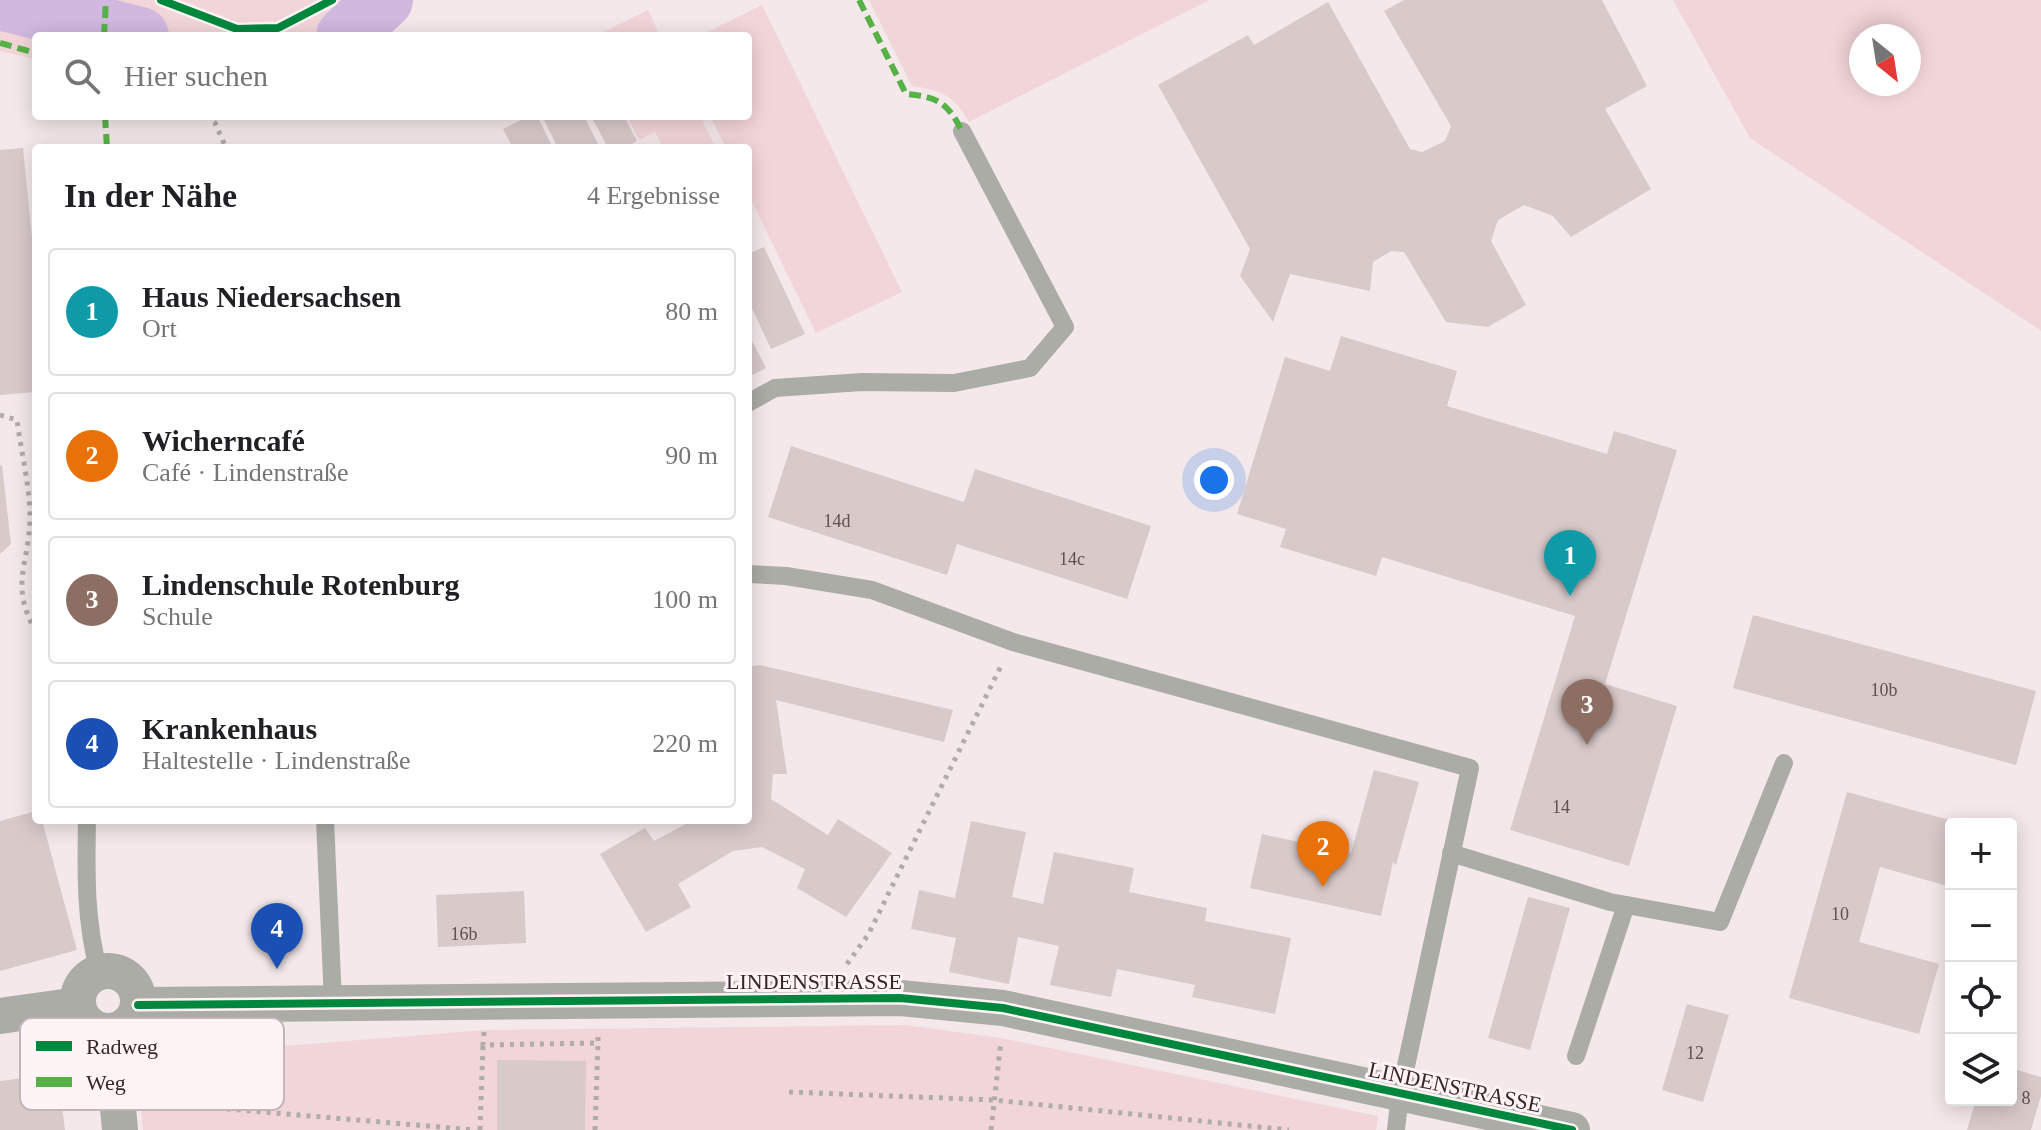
<!DOCTYPE html>
<html lang="de">
<head>
<meta charset="utf-8">
<style>
  :root { --surface:#fff; --page:#f6f6f6; --text:#202124; --muted:#757577; --line:#e0e0e0; --accent:#1a73e8 }
  body { margin:0; font-family:"Times New Roman",serif; background:var(--page); color:var(--text) }
  .controls { position:absolute; right:24px; bottom:24px; display:grid; overflow:hidden; border-radius:8px; box-shadow:0 4px 20px #0003 }
  .controls button { width:72px; height:72px; display:grid; place-items:center; padding:0; border:0; border-bottom:2px solid var(--line); background:var(--surface); color:var(--text); font:40px sans-serif }
  .compass { position:absolute; left:1849px; top:24px; width:72px; height:72px; border-radius:50%; background:var(--surface); box-shadow:0 4px 20px #0003; rotate:150deg }
  .you { position:absolute; left:1214px; top:480px; width:28px; height:28px; margin:-20px; border:6px solid #fff; border-radius:50%; background:#1a73e8; box-shadow:0 0 0 12px #1a73e833 }
  .badge { display:grid; place-items:center; width:52px; height:52px; border-radius:50%; background:var(--accent); color:#fff; font-size:26px; font-weight:700 }
  .pin { position:absolute; translate:-50% -66px; filter:drop-shadow(0 2px 4px #0008) }
  .pin::after { content:''; position:absolute; top:42px; width:28px; height:24px; background:inherit; clip-path:polygon(0 0,100% 0,50% 100%) }
  .list { margin:0; padding:0; list-style:none }
  h2 { display:flex; justify-content:space-between; align-items:center; height:104px; margin:0; padding:0 32px; font-size:34px }
  h2 small { font-size:26px; font-weight:400; color:var(--muted) }
  .list li { display:grid; grid-template-columns:52px 1fr auto; gap:24px; align-items:center; box-sizing:border-box; height:128px; margin:0 16px 16px; padding:0 16px; border:2px solid var(--line); border-radius:8px }
  .list b { display:block; font-size:30px; white-space:nowrap }
  .list p { margin:0; font-size:26px; white-space:nowrap; color:var(--muted) }
  .list em { font-size:26px; font-style:normal; color:var(--muted) }
  .icon { flex:none; width:44px; height:44px; fill:none; stroke:currentColor; stroke-width:2; stroke-linecap:round; stroke-linejoin:round }
  .map { position:relative; flex:none; width:2041px; height:1130px; overflow:hidden }
  .search { position:absolute; background:var(--surface); box-shadow:0 4px 20px #0003; left:32px; top:32px; width:720px; height:88px; display:flex; align-items:center; gap:20px; box-sizing:border-box; padding:0 28px; border-radius:8px; color:var(--muted); font-size:30px }
  .panel { position:absolute; background:var(--surface); box-shadow:0 4px 20px #0003; left:32px; top:144px; width:720px; height:680px; border-radius:8px }
  .map>svg:first-child { display:block }
</style>
</head>
<body>
<div class="map">
<svg width="2041" height="1130" viewBox="0 0 2041 1130">
  <rect width="100%" height="100%" fill="#f4e8ea"/>
  <g fill="#f2d5d9" fill-rule="evenodd">
    <polygon points="0,0 406,0 373,36 36,36 36,59 0,51"/>
    <path d="M869 0H1209L969 122C954 95 941 90 912 86Z"/>
    <path d="M1673 0H2041V331L1750 138ZM1861 36H1909V84H1861Z"/>
    <polygon points="762,5 902,292 816,333 748,194 748,148 726,148 710,116 748,116 748,36 699,36"/>
    <polygon points="648,10 660,36 595,36"/>
    <polygon points="627,116 700,116 716,148 663,148 655,132 639,140"/>
    <polygon points="905,1025 1001,1038 1378,1116 1376,1130 143,1130 136,1058 484,1030"/>
  </g>
  <g fill="none" stroke-linecap="round" stroke-linejoin="round">
    <g stroke="#d0b8de" stroke-width="58">
      <polyline points="0,1 140,36"/>
      <polyline points="345,36 384,0"/>
    </g>
  </g>
  <g fill="#d9caca">
    <polygon points="1404,0 1602,0 1647,86 1605,109 1651,189 1571,237 1553,216 1524,205 1498,220 1491,241 1526,305 1488,327 1446,322 1404,252 1391,251 1373,262 1370,291 1290,274 1273,322 1240,276 1250,249 1158,85 1248,35 1254,45 1328,2 1410,149 1422,152 1445,141 1451,126 1384,11"/>
    <polygon points="529,116 537,116 553,148 513,148 503,129"/>
    <polygon points="542,116 584,116 600,148 558,148"/>
    <polygon points="591,116 624,116 637,141 624,148 608,148"/>
    <polygon points="23,148 36,278 36,392 0,395 0,150"/>
    <polygon points="764,247 805,334 771,349 748,300 748,254"/>
    <polygon points="748,333 766,368 748,377"/>
    <polygon points="1341,336 1457,371 1447,406 1607,454 1614,431 1677,450 1605,684 1677,706 1629,866 1510,830 1575,616 1382,557 1376,576 1280,547 1286,529 1237,514 1285,357 1330,371"/>
    <polygon points="791,446 964,502 975,469 1151,526 1127,599 957,544 947,575 768,517"/>
    <polygon points="2,465 11,544 0,554 0,466"/>
    <polygon points="1753,615 2036,691 2016,765 1733,688"/>
    <polygon points="760,665 953,710 944,742 776,700 787,774 773,774 771,799 828,835 838,819 892,853 846,917 797,888 805,869 762,847 733,851 678,884 691,907 646,932 600,854 645,828 654,841 693,820 748,820 748,667"/>
    <polygon points="1374,770 1419,782 1396,865 1393,862 1381,916 1250,888 1262,834 1351,853"/>
    <polygon points="1847,792 1960,823 1951,824 1951,887 1880,867 1859,942 1939,964 1919,1034 1789,998"/>
    <polygon points="36,811 36,820 42,820 77,950 0,971 0,821"/>
    <polygon points="971,821 1026,832 1012,897 1043,904 1054,852 1134,868 1129,892 1207,908 1205,921 1291,938 1275,1014 1192,997 1195,985 1117,969 1111,997 1050,985 1059,946 1018,937 1009,984 949,972 956,938 911,929 919,890 955,898"/>
    <polygon points="524,891 526,943 438,947 436,895"/>
    <polygon points="1528,897 1570,908 1530,1050 1488,1038"/>
    <polygon points="1687,1004 1729,1015 1703,1102 1662,1090"/>
    <polygon points="497,1060 586,1061 585,1130 497,1130"/>
    <polygon points="2011,1068 2041,1077 2041,1096 2031,1130 1967,1130 1976,1100 2011,1100"/>
    <polygon points="39,1076 42,1094 60,1092 65,1130 0,1130 0,1081"/>
  </g>
  <g fill="none" stroke-linecap="round" stroke-linejoin="round">
    <g stroke="#afaca9" stroke-width="5" stroke-dasharray="4 6" stroke-linecap="butt">
      <polyline points="206,116 215,123 226,148"/>
      <path d="M0 415 17 420C21 452 30 486 30 518 29 566 9 584 36 632"/>
      <polyline points="847,964 868,935 1002,664"/>
      <polyline points="484,1032 483,1045 598,1043 598,1032"/>
      <polyline points="789,1092 994,1100 1289,1130"/>
      <polyline points="157,1103 475,1130"/>
      <polyline points="480,1130 483,1045"/>
      <polyline points="595,1130 598,1043"/>
      <polyline points="991,1130 1001,1041"/>
    </g>
    <g stroke="#abaca6" stroke-width="18">
      <polyline points="748,403 775,388 862,382 954,383 1030,368 1065,327 962,131"/>
      <polyline points="748,574 786,576 872,590 1013,642 1470,768 1400,1094 1396,1130"/>
      <path d="M87 820C86 872 85 922 99 972"/>
      <polyline points="325,820 333,1002"/>
      <polyline points="1451,853 1610,902 1720,922 1784,763"/>
      <polyline points="1576,1056 1626,905"/>
    </g>
    <g stroke="#abaca6" stroke-width="36">
      <circle cx="108" cy="1001" r="30"/>
      <polyline points="138,1005 900,998 1003,1008 1572,1130"/>
      <polyline points="0,1016 78,1005"/>
      <polyline points="111,1031 120,1130"/>
    </g>
    <g stroke="#56b246" stroke-width="6" stroke-dasharray="12 6" stroke-linecap="butt">
      <path d="M859 0 906 94C938 97 947 102 962 131"/>
      <polyline points="104,36 106,0"/>
      <polyline points="0,43 36,53"/>
      <polyline points="105,116 107,148"/>
    </g>
    <defs>
      <g id="cycleway">
        <polyline points="161,0 237,29 278,28 332,0"/>
        <polyline points="138,1005 900,998 1003,1008 1572,1130"/>
      </g>
    </defs>
    <use href="#cycleway" stroke="#fef3f5" stroke-width="13"/>
    <use href="#cycleway" stroke="#00873e" stroke-width="8"/>
  </g>
  <g text-anchor="middle" dominant-baseline="central" stroke-width="6" stroke-linejoin="round" paint-order="stroke">
    <g font-size="18" fill="#614f51">
      <text x="837" y="521">14d</text>
      <text x="1072" y="559">14c</text>
      <text x="1884" y="690">10b</text>
      <text x="1561" y="807">14</text>
      <text x="1840" y="914">10</text>
      <text x="464" y="934">16b</text>
      <text x="1695" y="1053">12</text>
      <text x="2026" y="1098">8</text>
    </g>
    <g font-size="22" fill="#392629" stroke="#fef3f5">
      <text x="814" y="981">LINDENSTRASSE</text>
      <text transform="translate(1455 1087) rotate(12)">LINDENSTRASSE</text>
    </g>
  </g>
  <rect x="20" y="1018" width="264" height="92" rx="12" fill="#fef3f5" stroke="#c3b6b8" stroke-width="2"/>
  <rect x="36" y="1041" width="36" height="10" fill="#00873e"/>
  <rect x="36" y="1077" width="36" height="10" fill="#56b246"/>
  <g font-size="22" fill="#392629">
    <text x="86" y="1054">Radweg</text>
    <text x="86" y="1090">Weg</text>
  </g>
</svg>
<div class="controls">
<button>+</button>
<button>−</button>
<button><svg class="icon" aria-label="locate" viewBox="0 0 24 24"><circle cx="12" cy="12" r="6"/><path d="M12 2v4M12 18v4M2 12h4M18 12h4"/></svg></button>
<button><svg class="icon" aria-label="layers" viewBox="0 0 24 24"><path d="M12 4l9 5-9 5-9-5zM3 14l9 5 9-5"/></svg></button>
</div>
<svg class="compass" viewBox="-18 -18 36 36"><path d="M0-13l5 13h-10z" fill="#e53935"/><path d="M0 13l5-13h-10z" fill="#757577"/></svg>
<div class="you"></div>
<div class="pin badge" style="left:1570px;top:596px;background:#0f9aa8">1</div>
<div class="pin badge" style="left:1323px;top:887px;background:#e8710a">2</div>
<div class="pin badge" style="left:1587px;top:745px;background:#8d6e63">3</div>
<div class="pin badge" style="left:277px;top:969px;background:#1a4fb4">4</div>
<div class="search"><svg class="icon" aria-label="search" viewBox="0 0 24 24"><circle cx="10" cy="10" r="6"/><path d="M15 15l6 6"/></svg>Hier suchen</div>
<section class="panel">
<h2>In der Nähe<small>4 Ergebnisse</small></h2>
<ul class="list">
<li><span class="badge" style="background:#0f9aa8">1</span><div><b>Haus Niedersachsen</b><p>Ort</p></div><em>80 m</em></li>
<li><span class="badge" style="background:#e8710a">2</span><div><b>Wicherncafé</b><p>Café · Lindenstraße</p></div><em>90 m</em></li>
<li><span class="badge" style="background:#8d6e63">3</span><div><b>Lindenschule Rotenburg</b><p>Schule</p></div><em>100 m</em></li>
<li><span class="badge" style="background:#1a4fb4">4</span><div><b>Krankenhaus</b><p>Haltestelle · Lindenstraße</p></div><em>220 m</em></li>
</ul>
</section>
</div>
</body>
</html>
